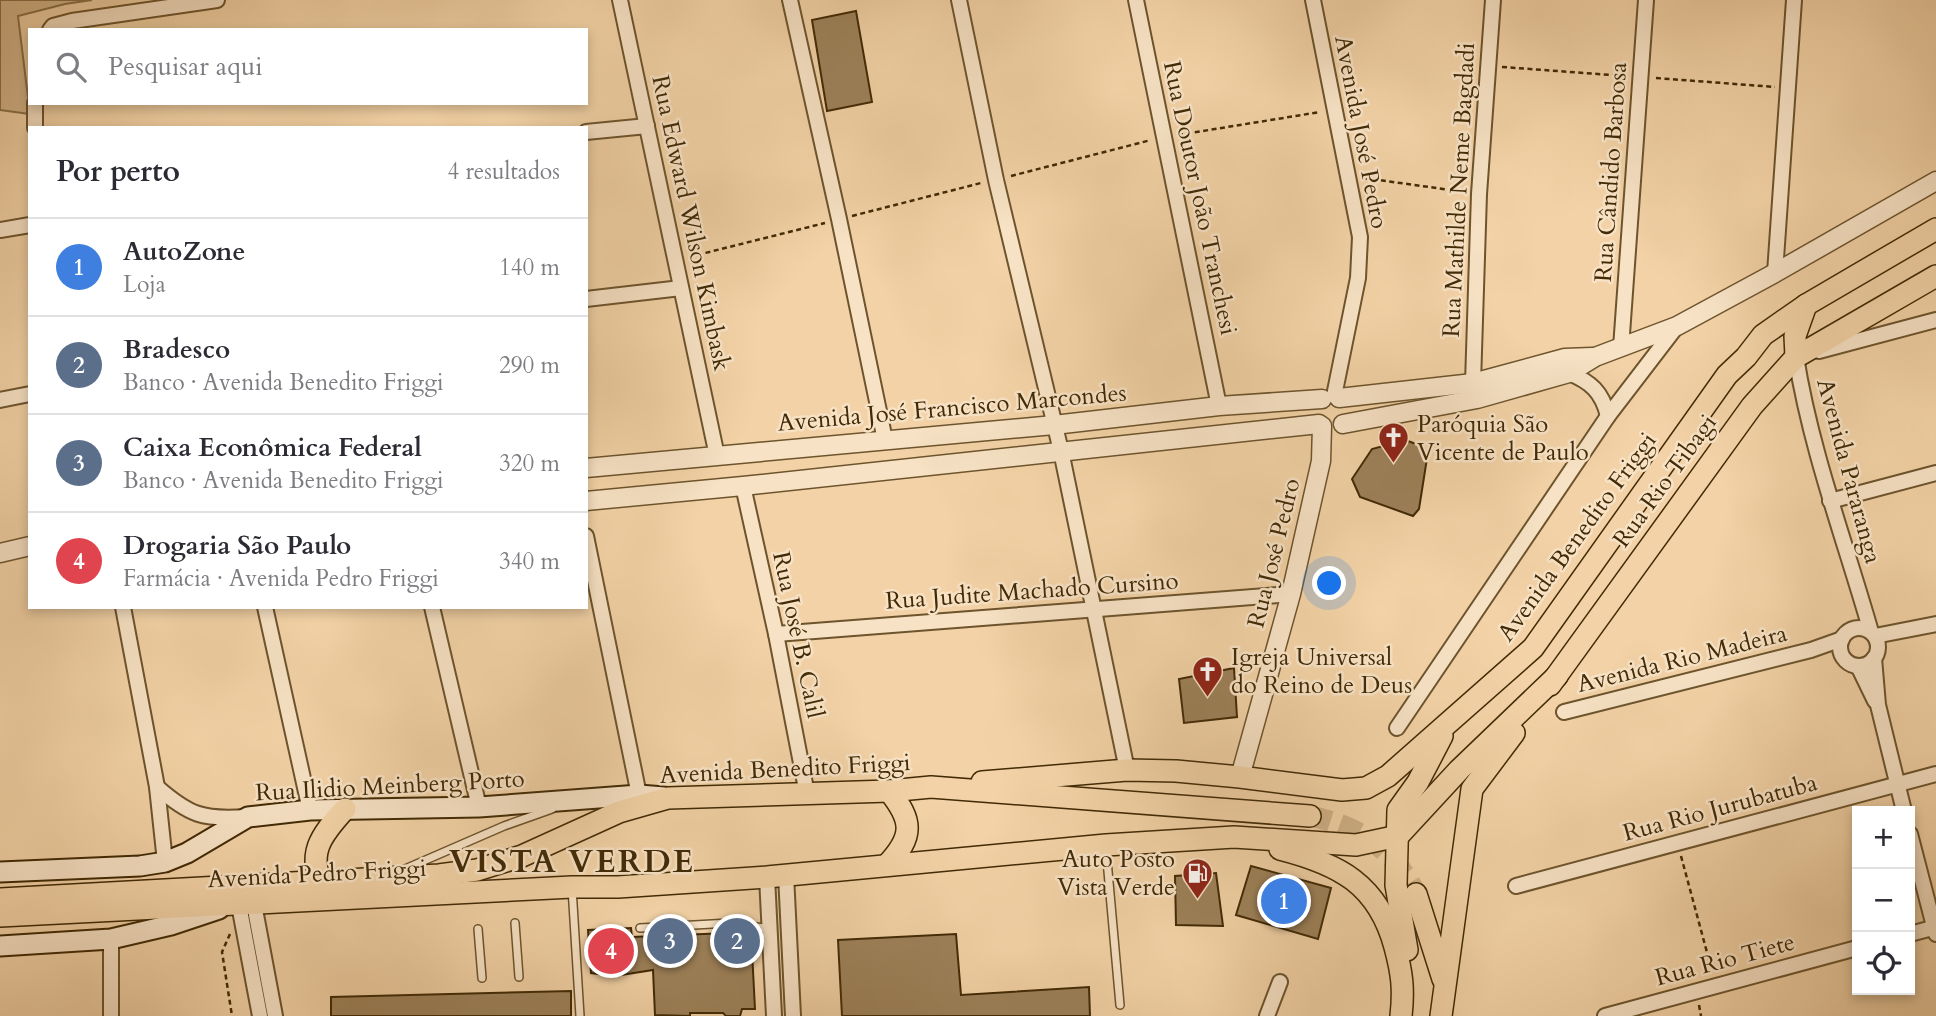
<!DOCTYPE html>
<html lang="pt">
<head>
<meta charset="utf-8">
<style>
  :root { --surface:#fff; --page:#f2f2f3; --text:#2b2b33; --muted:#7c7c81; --line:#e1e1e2; --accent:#2563eb }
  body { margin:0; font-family:Cardo,serif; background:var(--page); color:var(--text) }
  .controls { position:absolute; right:21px; bottom:21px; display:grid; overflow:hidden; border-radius:0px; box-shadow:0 4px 10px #0003 }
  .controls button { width:63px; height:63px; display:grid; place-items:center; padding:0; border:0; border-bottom:2px solid var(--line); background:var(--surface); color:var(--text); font:35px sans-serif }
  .you { position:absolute; left:1330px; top:584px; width:24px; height:24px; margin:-18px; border:5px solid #fff; border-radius:50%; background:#1a73e8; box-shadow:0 0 0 10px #1a73e833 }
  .badge { display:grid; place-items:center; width:46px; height:46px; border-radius:50%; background:var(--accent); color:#fff; font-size:23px; font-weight:700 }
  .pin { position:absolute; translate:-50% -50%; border:4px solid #fff; box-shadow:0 2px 7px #0006 }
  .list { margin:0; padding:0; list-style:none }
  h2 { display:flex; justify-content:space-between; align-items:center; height:91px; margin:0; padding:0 28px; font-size:30px }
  h2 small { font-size:23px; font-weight:400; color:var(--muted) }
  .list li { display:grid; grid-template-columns:46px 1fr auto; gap:21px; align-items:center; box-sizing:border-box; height:98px; padding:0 28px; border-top:2px solid var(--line) }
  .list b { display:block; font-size:26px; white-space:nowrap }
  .list p { margin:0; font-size:23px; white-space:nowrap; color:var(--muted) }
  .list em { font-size:23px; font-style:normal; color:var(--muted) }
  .icon { flex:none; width:38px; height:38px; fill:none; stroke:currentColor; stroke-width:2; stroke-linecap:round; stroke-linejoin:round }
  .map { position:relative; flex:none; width:1936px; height:1016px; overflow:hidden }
  .search { position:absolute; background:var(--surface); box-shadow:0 4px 10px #0003; left:28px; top:28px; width:560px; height:77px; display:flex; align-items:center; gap:18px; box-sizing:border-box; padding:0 24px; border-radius:0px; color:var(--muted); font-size:26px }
  .panel { position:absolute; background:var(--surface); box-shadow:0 4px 10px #0003; left:28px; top:126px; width:560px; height:483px; border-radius:0px }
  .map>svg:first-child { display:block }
</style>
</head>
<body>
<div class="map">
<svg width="1936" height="1016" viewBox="0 0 1936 1016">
  <rect width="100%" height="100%" fill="#f2d2a6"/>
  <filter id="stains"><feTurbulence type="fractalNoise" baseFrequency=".00286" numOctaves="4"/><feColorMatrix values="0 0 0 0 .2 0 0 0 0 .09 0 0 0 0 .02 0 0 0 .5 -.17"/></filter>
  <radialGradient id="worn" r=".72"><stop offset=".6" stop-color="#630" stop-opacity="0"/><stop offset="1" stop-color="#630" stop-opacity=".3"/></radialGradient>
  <polygon fill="#d4b58b" stroke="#8a7048" stroke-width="2" points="0,0 92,0 65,4 18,16 30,114 0,110"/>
  <g fill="#9d8159" stroke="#412a05" stroke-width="2">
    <polygon points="856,11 872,102 827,111 812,20"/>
    <polygon points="1405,440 1416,444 1428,452 1419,509 1413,516 1360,497 1352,479 1372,449"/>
    <polygon points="1234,668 1237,717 1184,723 1179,679"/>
    <polygon points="1251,866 1331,888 1318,939 1236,915"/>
    <polygon points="1216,873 1223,926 1176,925 1175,876"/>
    <polygon points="631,928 632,937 751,932 755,1009 742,1009 740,1016 726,1016 723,1013 690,1013 690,1016 655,1015 653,970 615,976 591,973 588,930"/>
    <polygon points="956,934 961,995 1089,987 1090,1016 842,1016 838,940"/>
    <polygon points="571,991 571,1016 331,1016 331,997"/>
  </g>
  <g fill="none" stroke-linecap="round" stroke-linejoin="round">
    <path stroke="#cfb086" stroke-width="21" stroke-dasharray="21 10" stroke-linecap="butt" d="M1310 816C1359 826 1394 849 1416 894"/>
    <defs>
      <g id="service">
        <polyline points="1106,849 1120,1005"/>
        <polyline points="405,869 504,826 552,809"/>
        <polyline points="572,888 580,1016"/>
        <polyline points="515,923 519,977"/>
        <polyline points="640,928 730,923 770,929"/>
        <polyline points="478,929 482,978"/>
      </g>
      <g id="minor">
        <polyline points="620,0 717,456"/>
        <polyline points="790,0 839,219 885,440"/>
        <polyline points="959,0 996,180 1061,451 1127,770"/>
        <polyline points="1136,0 1219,406"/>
        <polyline points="1313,0 1360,237 1358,278 1334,396"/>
        <polyline points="50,30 53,26 72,21 217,0"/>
        <polyline points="35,103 35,128"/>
        <polyline points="586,132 647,126"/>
        <polyline points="0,230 30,225"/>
        <polyline points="1775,273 1794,0"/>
        <polyline points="586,299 681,288"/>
        <polyline points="1621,348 1646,0"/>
        <polyline points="1819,351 1936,320"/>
        <path d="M1799 356 1796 357C1811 451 1845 541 1871 632"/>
        <path d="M1569 373C1591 382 1602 392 1608 416"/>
        <polyline points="1473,383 1479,194 1493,0"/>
        <polyline points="0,400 30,394"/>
        <polyline points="743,486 776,634 807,794"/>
        <polyline points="1830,501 1936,473"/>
        <polyline points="586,536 639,795"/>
        <polyline points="123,607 157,787 165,862"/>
        <polyline points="265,607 310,810"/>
        <polyline points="432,607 479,807"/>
        <circle cx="1859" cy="647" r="19"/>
        <polyline points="776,634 1291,594"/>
        <polyline points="1875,636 1936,624"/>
        <polyline points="1874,658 1878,705 1904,811"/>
        <polyline points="1858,666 1875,701"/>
        <polyline points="1564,712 1811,650 1842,639"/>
        <polyline points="1397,728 1608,416 1677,326"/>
        <path d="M157 787C189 815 203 820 245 817"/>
        <polyline points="1910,834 1936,934"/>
        <polyline points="786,875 793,1016"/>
        <polyline points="767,877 774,1016"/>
        <polyline points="1516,886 1936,774"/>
        <polyline points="254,904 275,1016"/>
        <polyline points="239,905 260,1016"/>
        <polyline points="1910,934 1936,927"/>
        <polyline points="111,939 111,1016"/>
        <polyline points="1267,1016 1280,982"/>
        <polyline points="1605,1016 1857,948"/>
      </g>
      <g id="tertiary">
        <polyline points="1339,398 1473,383 1565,358 1592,357"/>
        <polyline points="1343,424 1477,399 1569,373 1595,357 1677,326 1775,273 1936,181"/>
        <polyline points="586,468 1054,425 1219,406 1322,399"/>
        <polyline points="586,501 743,486 1319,424"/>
        <polyline points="0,553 30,546"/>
        <polyline points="1240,777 1291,594 1321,461 1322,426"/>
      </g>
      <g id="secondary">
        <polyline points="0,872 140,866 165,862 187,853 248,817 310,810 479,807 639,795 664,797"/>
        <polyline points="0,946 111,939 171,925 219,909"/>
      </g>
      <g id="primary">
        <polyline points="1796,357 1795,336 1806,305"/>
        <polyline points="1550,685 1752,406 1796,357 1936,276"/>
        <polyline points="982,782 1127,770 1176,771 1240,777 1342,790 1366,788 1388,776 1533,648 1727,375 1746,357 1763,335 1806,305 1936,229"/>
        <path d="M1280 849C1339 864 1378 884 1395 947 1402 973 1404 989 1401 1016"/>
        <path d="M887 865C914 836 913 821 889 791"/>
        <path d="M325 890C305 855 321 835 345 809"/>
        <polyline points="1416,894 1443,979"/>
        <polyline points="0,899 439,875 477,870 522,856 619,812 668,798 889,791 931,787 1310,816"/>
        <polyline points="0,916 572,887 618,887 767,877 1106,845 1234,837 1356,845 1398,836 1459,770 1557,676"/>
        <polyline points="1407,950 1396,885 1398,810 1418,782 1442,736"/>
        <polyline points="1441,1016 1472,789 1514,733"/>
      </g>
    </defs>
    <use href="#service" stroke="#6d542d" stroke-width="10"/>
    <use href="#minor" stroke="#6d542d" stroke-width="18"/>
    <use href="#tertiary" stroke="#6d542d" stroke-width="21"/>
    <use href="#secondary" stroke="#412a05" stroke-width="23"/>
    <use href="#primary" stroke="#412a05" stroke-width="24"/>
    <g stroke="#412a05" stroke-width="2.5" stroke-dasharray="5 3.5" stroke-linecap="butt">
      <polyline points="1502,67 1625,76"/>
      <polyline points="1656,78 1775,87"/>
      <polyline points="1178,135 1320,112"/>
      <polyline points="1011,176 1151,140"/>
      <polyline points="1364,178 1465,192"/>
      <polyline points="852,216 981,183"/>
      <polyline points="689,257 825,223"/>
      <polyline points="1681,856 1712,971"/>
      <polyline points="230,934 222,952 232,1016"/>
      <polyline points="1699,1005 1701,1016"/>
    </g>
    <use href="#service" stroke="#f7e2c5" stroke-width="7"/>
    <use href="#minor" stroke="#f7e2c5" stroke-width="14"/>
    <use href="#tertiary" stroke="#f7e2c5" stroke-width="18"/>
    <use href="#secondary" stroke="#f7e2c5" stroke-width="19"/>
    <use href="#primary" stroke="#f2d2a6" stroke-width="21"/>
  </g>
  <defs>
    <symbol id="church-pin" viewBox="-11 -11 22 30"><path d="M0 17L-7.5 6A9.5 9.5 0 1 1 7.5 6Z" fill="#8f2418" stroke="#f7e2c5"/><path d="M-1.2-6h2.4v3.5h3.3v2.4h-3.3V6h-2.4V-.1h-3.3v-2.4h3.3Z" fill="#fff"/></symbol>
    <symbol id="fuel-pin" viewBox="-11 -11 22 30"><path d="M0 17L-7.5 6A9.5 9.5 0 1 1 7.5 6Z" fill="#8f2418" stroke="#f7e2c5"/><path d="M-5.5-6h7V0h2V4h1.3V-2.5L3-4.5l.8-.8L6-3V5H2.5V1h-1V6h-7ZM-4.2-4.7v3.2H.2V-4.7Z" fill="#fff"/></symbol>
  </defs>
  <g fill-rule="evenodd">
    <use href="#church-pin" x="1376" y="420" width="35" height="47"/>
    <use href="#church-pin" x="1190" y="654" width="35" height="47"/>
    <use href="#fuel-pin" x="1180" y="856" width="35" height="47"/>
  </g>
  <g text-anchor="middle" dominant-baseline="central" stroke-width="5" stroke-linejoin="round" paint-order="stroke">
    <g font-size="24" fill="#412a05" stroke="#f7e2c5">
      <text transform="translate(1361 132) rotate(79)">Avenida José Pedro</text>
      <text transform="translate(1611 172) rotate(-86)">Rua Cândido Barbosa</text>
      <text transform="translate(1459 190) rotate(-87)">Rua Mathilde Neme Bagdadi</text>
      <text transform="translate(1200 198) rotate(78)">Rua Doutor João Tranchesi</text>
      <text transform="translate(691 223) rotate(78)">Rua Edward Wilson Kimbask</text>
      <text transform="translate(952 408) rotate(-5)">Avenida José Francisco Marcondes</text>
      <text transform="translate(1849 471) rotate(75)">Avenida Pararanga</text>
      <text transform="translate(1665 481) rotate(-54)">Rua Rio Tibagi</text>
      <text transform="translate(1577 537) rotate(-54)">Avenida Benedito Friggi</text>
      <text transform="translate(1274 553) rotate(-76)">Rua José Pedro</text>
      <text transform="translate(1032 591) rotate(-4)">Rua Judite Machado Cursino</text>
      <text transform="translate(798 635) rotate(78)">Rua José B. Calil</text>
      <text transform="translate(1682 659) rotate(-14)">Avenida Rio Madeira</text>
      <text transform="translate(785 769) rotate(-3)">Avenida Benedito Friggi</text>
      <text transform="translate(390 786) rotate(-3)">Rua Ilidio Meinberg Porto</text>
      <text transform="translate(1720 808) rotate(-15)">Rua Rio Jurubatuba</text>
      <text transform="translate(317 874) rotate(-3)">Avenida Pedro Friggi</text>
      <text transform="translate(1725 960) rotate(-15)">Rua Rio Tiete</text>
    </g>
    <g font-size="24" fill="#412a05" stroke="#f7e2c5" text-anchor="start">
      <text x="1417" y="424">Paróquia São<tspan x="1417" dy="28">Vicente de Paulo</tspan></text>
      <text x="1231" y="657">Igreja Universal<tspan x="1231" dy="28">do Reino de Deus</tspan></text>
      <text x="1175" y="859" text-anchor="end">Auto Posto<tspan x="1175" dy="28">Vista Verde</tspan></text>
    </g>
    <g font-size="32" font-weight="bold" letter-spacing="2" fill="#412a05" stroke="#f7e2c5">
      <text x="572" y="862">VISTA VERDE</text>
    </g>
  </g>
  <rect width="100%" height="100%" filter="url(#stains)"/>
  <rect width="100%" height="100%" fill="url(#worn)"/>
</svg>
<div class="controls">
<button>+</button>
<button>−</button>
<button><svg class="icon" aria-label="locate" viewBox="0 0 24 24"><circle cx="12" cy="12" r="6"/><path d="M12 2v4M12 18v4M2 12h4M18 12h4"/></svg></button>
</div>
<div class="you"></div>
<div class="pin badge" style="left:1284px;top:901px;background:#3f7fe0">1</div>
<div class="pin badge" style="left:737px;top:941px;background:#5c6f8a">2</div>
<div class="pin badge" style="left:670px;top:941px;background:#5c6f8a">3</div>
<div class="pin badge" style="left:611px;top:951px;background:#e0444e">4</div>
<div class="search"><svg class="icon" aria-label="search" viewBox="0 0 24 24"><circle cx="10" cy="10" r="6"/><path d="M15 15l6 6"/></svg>Pesquisar aqui</div>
<section class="panel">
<h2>Por perto<small>4 resultados</small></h2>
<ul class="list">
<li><span class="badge" style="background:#3f7fe0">1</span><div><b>AutoZone</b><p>Loja</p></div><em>140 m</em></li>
<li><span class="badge" style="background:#5c6f8a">2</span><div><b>Bradesco</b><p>Banco · Avenida Benedito Friggi</p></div><em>290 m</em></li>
<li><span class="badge" style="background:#5c6f8a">3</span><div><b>Caixa Econômica Federal</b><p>Banco · Avenida Benedito Friggi</p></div><em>320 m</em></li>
<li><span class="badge" style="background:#e0444e">4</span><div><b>Drogaria São Paulo</b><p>Farmácia · Avenida Pedro Friggi</p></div><em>340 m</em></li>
</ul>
</section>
</div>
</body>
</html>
